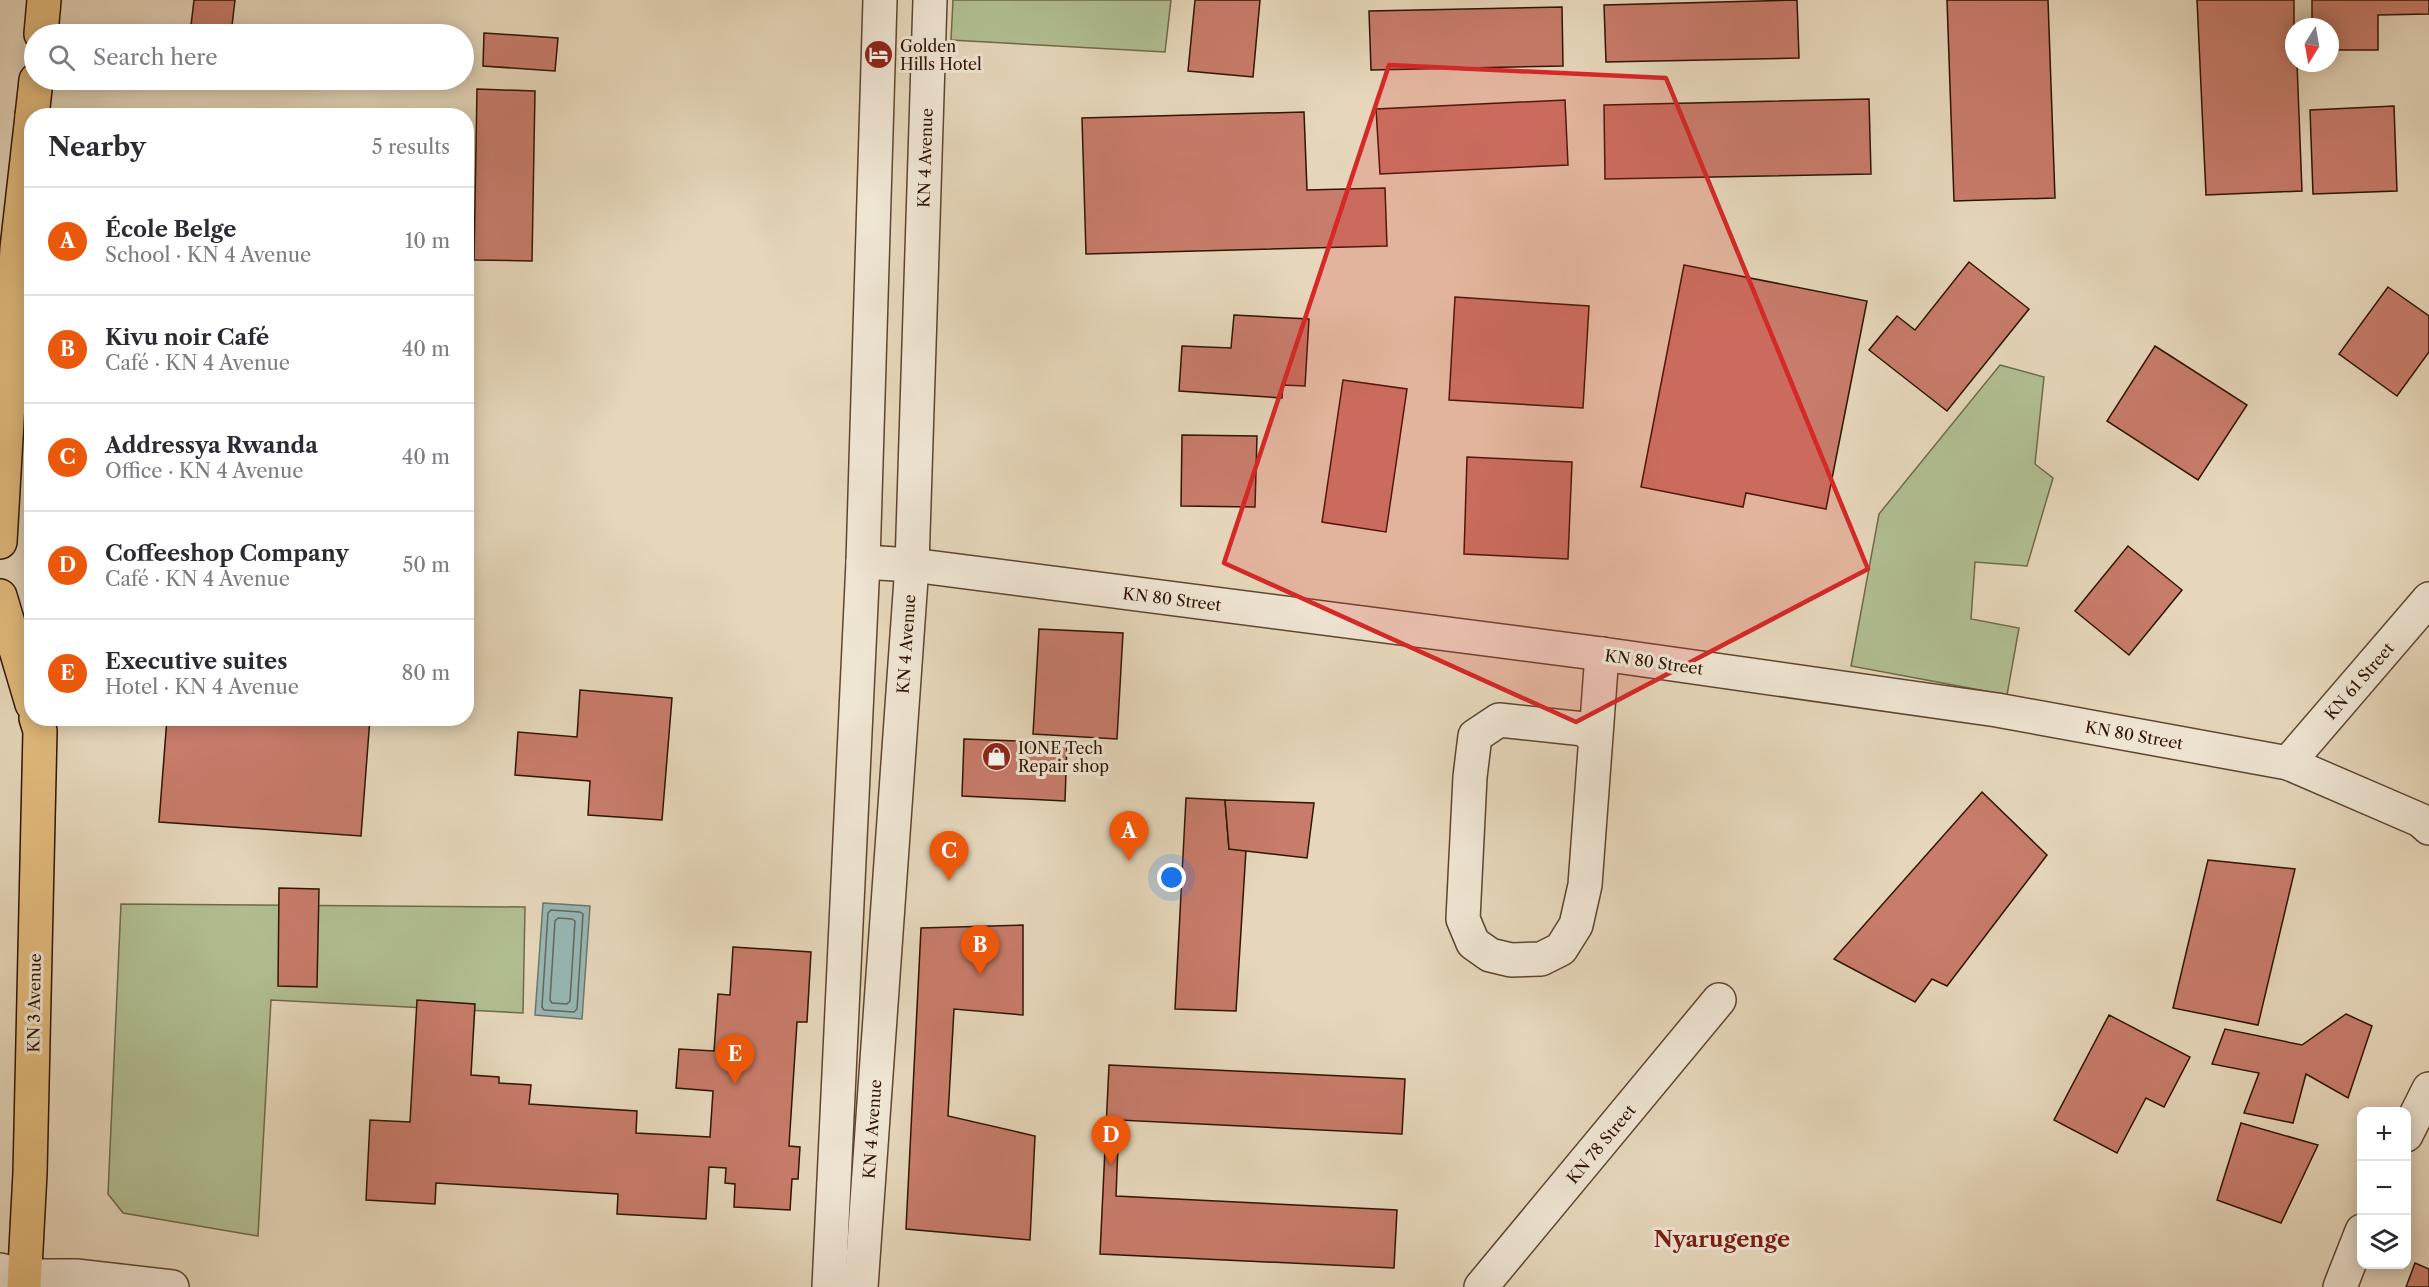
<!DOCTYPE html>
<html lang="en">
<head>
<meta charset="utf-8">
<style>
  :root { --surface:#fff; --page:#f7f7f7; --text:#2b2b33; --muted:#7c7c81; --line:#e1e1e2; --accent:#ea580c }
  body { margin:0; font-family:"Libre Caslon Text",serif; background:var(--page); color:var(--text) }
  .controls { position:absolute; right:18px; bottom:18px; display:grid; overflow:hidden; border-radius:12px; box-shadow:0 3px 15px #0003 }
  .controls button { width:54px; height:54px; display:grid; place-items:center; padding:0; border:0; border-bottom:2px solid var(--line); background:var(--surface); color:var(--text); font:30px sans-serif }
  .compass { position:absolute; left:2285px; top:18px; width:54px; height:54px; border-radius:50%; background:var(--surface); box-shadow:0 3px 15px #0003; rotate:191deg }
  .you { position:absolute; left:1172px; top:878px; width:21px; height:21px; margin:-15px; border:4px solid #fff; border-radius:50%; background:#1a73e8; box-shadow:0 0 0 9px #1a73e833 }
  .badge { display:grid; place-items:center; width:39px; height:39px; border-radius:50%; background:var(--accent); color:#fff; font-size:20px; font-weight:700 }
  .pin { position:absolute; translate:-50% -50px; filter:drop-shadow(0 2px 3px #0008) }
  .pin::after { content:''; position:absolute; top:32px; width:21px; height:18px; background:inherit; clip-path:polygon(0 0,100% 0,50% 100%) }
  .list { margin:0; padding:0; list-style:none }
  h2 { display:flex; justify-content:space-between; align-items:center; height:78px; margin:0; padding:0 24px; font-size:26px }
  h2 small { font-size:20px; font-weight:400; color:var(--muted) }
  .list li { display:grid; grid-template-columns:39px 1fr auto; gap:18px; align-items:center; box-sizing:border-box; height:108px; padding:0 24px; border-top:2px solid var(--line) }
  .list b { display:block; font-size:22px; white-space:nowrap }
  .list p { margin:0; font-size:20px; white-space:nowrap; color:var(--muted) }
  .list em { font-size:20px; font-style:normal; color:var(--muted) }
  .icon { flex:none; width:33px; height:33px; fill:none; stroke:currentColor; stroke-width:2; stroke-linecap:round; stroke-linejoin:round }
  .map { position:relative; flex:none; width:2429px; height:1287px; overflow:hidden }
  .search { position:absolute; background:var(--surface); box-shadow:0 3px 15px #0003; left:24px; top:24px; width:450px; height:66px; display:flex; align-items:center; gap:15px; box-sizing:border-box; padding:0 21px; border-radius:33px; color:var(--muted); font-size:22px }
  .panel { position:absolute; background:var(--surface); box-shadow:0 3px 15px #0003; left:24px; top:108px; width:450px; height:618px; border-radius:24px }
  .map>svg:first-child { display:block }
</style>
</head>
<body>
<div class="map">
<svg width="2429" height="1287" viewBox="0 0 2429 1287">
  <rect width="100%" height="100%" fill="#e6d7bb"/>
  <filter id="stains"><feTurbulence type="fractalNoise" baseFrequency=".00333" numOctaves="4"/><feColorMatrix values="0 0 0 0 .2 0 0 0 0 .09 0 0 0 0 .02 0 0 0 .5 -.17"/></filter>
  <radialGradient id="worn" r=".72"><stop offset=".6" stop-color="#630" stop-opacity="0"/><stop offset="1" stop-color="#630" stop-opacity=".3"/></radialGradient>
  <g fill="#b1bf93" stroke="#706a4a" stroke-width="1.5">
    <polygon points="953,0 1171,0 1165,52 951,40"/>
    <polygon points="2000,365 2044,377 2035,464 2053,478 2027,566 1975,562 1971,619 2019,628 2007,695 1851,666 1879,514"/>
    <polygon points="121,904 525,907 523,1013 271,1000 258,1236 123,1213 108,1194"/>
  </g>
  <polygon fill="#97b8b6" stroke="#6e766d" stroke-width="1.5" points="543,903 590,906 582,1019 535,1015"/>
  <g fill="none" stroke-linecap="round" stroke-linejoin="round">
    <g stroke="#64665b" stroke-width="1.5">
      <polygon points="551,910 580,912 583,914 577,1009 574,1012 544,1010 542,1007 548,913"/>
      <polygon points="558,918 572,919 575,921 570,1001 567,1004 552,1003 550,1000 555,921"/>
    </g>
  </g>
  <g fill="#c87c6b" stroke="#301400" stroke-width="1.5">
    <polygon points="194,0 235,0 231,34 190,34"/>
    <polygon points="1195,0 1260,0 1253,77 1188,71"/>
    <polygon points="1797,0 1799,58 1606,62 1604,5"/>
    <polygon points="1947,0 2048,0 2055,198 1954,201"/>
    <polygon points="2197,0 2294,0 2294,63 2297,63 2302,191 2206,195"/>
    <polygon points="2312,0 2429,0 2429,14 2378,15 2378,50 2330,50 2330,27 2312,27"/>
    <polygon points="1562,7 1563,66 1371,70 1369,11"/>
    <polygon points="484,33 558,38 555,71 483,66"/>
    <polygon points="477,89 535,91 532,261 474,260"/>
    <polygon points="1869,99 1871,174 1605,179 1604,105"/>
    <polygon points="1565,100 1568,165 1380,174 1376,109"/>
    <polygon points="2394,106 2397,191 2313,194 2310,110"/>
    <polygon points="1304,112 1307,190 1385,188 1387,246 1086,254 1082,118"/>
    <polygon points="1969,262 2029,309 1947,411 1869,350 1897,316 1915,330"/>
    <polygon points="1684,265 1867,301 1826,509 1746,493 1743,507 1641,487"/>
    <polygon points="2388,287 2429,316 2429,352 2397,396 2339,354"/>
    <polygon points="1455,297 1589,306 1583,408 1449,400"/>
    <polygon points="1234,315 1309,319 1305,386 1283,385 1282,398 1179,391 1182,346 1231,348"/>
    <polygon points="2155,346 2247,405 2198,480 2107,421"/>
    <polygon points="1343,380 1407,389 1386,532 1322,522"/>
    <polygon points="1182,435 1257,436 1255,507 1181,506"/>
    <polygon points="1467,457 1572,462 1568,559 1464,554"/>
    <polygon points="2128,546 2182,590 2129,655 2075,611"/>
    <polygon points="1039,629 1123,633 1117,739 1033,734"/>
    <polygon points="580,690 672,698 662,820 588,815 590,781 515,775 518,732 577,737"/>
    <polygon points="167,718 370,718 361,836 159,822"/>
    <polygon points="964,739 1067,743 1065,801 962,796"/>
    <polygon points="1982,792 2047,855 1947,986 1932,979 1915,1002 1834,959"/>
    <polygon points="1186,798 1225,800 1229,849 1246,850 1236,1011 1175,1009"/>
    <polygon points="1225,800 1314,803 1307,858 1229,849"/>
    <polygon points="2208,860 2295,869 2258,1025 2173,1008"/>
    <polygon points="279,888 319,889 317,987 278,986"/>
    <polygon points="1023,925 1023,1015 954,1009 948,1116 1035,1136 1030,1240 906,1229 921,928"/>
    <polygon points="733,947 811,952 807,1022 797,1022 789,1146 800,1147 798,1179 792,1179 790,1210 734,1207 735,1184 725,1183 726,1168 709,1167 706,1219 617,1214 618,1194 436,1183 435,1204 366,1200 370,1120 410,1122 417,1000 475,1004 471,1075 499,1077 499,1083 531,1085 529,1104 637,1111 636,1133 710,1137 713,1091 676,1088 679,1049 714,1051 718,994 730,995"/>
    <polygon points="2346,1014 2372,1026 2348,1098 2306,1074 2293,1123 2244,1113 2259,1073 2212,1064 2225,1029 2302,1045"/>
    <polygon points="2109,1015 2190,1057 2164,1107 2146,1098 2117,1153 2054,1120"/>
    <polygon points="1109,1065 1405,1079 1402,1134 1119,1120 1116,1196 1397,1210 1394,1268 1100,1254"/>
    <polygon points="2241,1123 2318,1145 2281,1223 2217,1200"/>
    <polygon points="2415,1263 2429,1269 2429,1287 2406,1287"/>
  </g>
  <g fill="none" stroke-linecap="round" stroke-linejoin="round">
    <defs>
      <g id="minor">
        <polyline points="863,562 912,565 1602,654 1997,710 2288,763 2420,820 2429,828"/>
        <polyline points="1595,739 1584,729 1499,720 1475,736 1470,777 1463,919 1473,943 1490,955 1511,960 1541,959 1561,949 1576,925 1585,885 1602,654"/>
        <polyline points="2288,763 2429,599"/>
        <polyline points="2406,1135 2429,1089"/>
        <polyline points="0,1270 25,1276 76,1276 172,1287"/>
        <polyline points="829,1287 863,562 880,0"/>
        <polyline points="861,1287 912,565 930,0"/>
        <polyline points="1481,1287 1719,1000"/>
        <polyline points="2340,1287 2362,1231"/>
      </g>
      <g id="major">
        <polyline points="41,34 44,0"/>
        <polyline points="32,116 36,80"/>
        <polyline points="0,542 17,248 32,116"/>
        <polyline points="0,596 32,704"/>
        <polyline points="24,1287 30,1173 40,731 36,718"/>
      </g>
    </defs>
    <use href="#minor" stroke="#5e452f" stroke-width="36"/>
    <use href="#major" stroke="#301400" stroke-width="36"/>
    <use href="#minor" stroke="#efe5d3" stroke-width="33"/>
    <use href="#major" stroke="#e3bc7e" stroke-width="33"/>
  </g>
  <path fill="#d62828" fill-opacity="0.2" stroke="#d62828" stroke-width="4.5" stroke-linejoin="round" d="M1389 65 1666 78 1868 569 1576 722 1224 563Z"/>
  <defs>
    <symbol id="hotel-disc" viewBox="-11 -11 22 22"><circle r="9.5" fill="#8f2418" stroke="#efe5d3"/><path d="M-6-4.5h1.5V1H6V5H4.5V3h-9V5H-6ZM-4 0a1.8 1.8 0 1 1 3.6 0ZM.5 0V-2.5h3Q6-2.5 6 0Z" fill="#fff"/></symbol>
    <symbol id="shop-disc" viewBox="-11 -11 22 22"><circle r="9.5" fill="#8f2418" stroke="#efe5d3"/><path d="M-5-2.5h2.3a2.7 3.5 0 0 1 5.4 0H5L5.5 6h-11ZM-1.5-2.5h3a1.5 2.3 0 0 0-3 0Z" fill="#fff"/></symbol>
  </defs>
  <g fill-rule="evenodd">
    <use href="#hotel-disc" x="862" y="38" width="33" height="33"/>
    <use href="#shop-disc" x="980" y="740" width="33" height="33"/>
  </g>
  <g text-anchor="middle" dominant-baseline="central" stroke-width="6" stroke-linejoin="round" paint-order="stroke">
    <g font-size="16" fill="#301400" stroke="#efe5d3" text-anchor="start">
      <text x="900" y="46">Golden<tspan x="900" dy="18">Hills Hotel</tspan></text>
      <text x="1018" y="748">IONE Tech<tspan x="1018" dy="18">Repair shop</tspan></text>
    </g>
    <g font-size="16" fill="#301400" stroke="#efe5d3">
      <text transform="translate(925 158) rotate(-88)">KN 4 Avenue</text>
      <text transform="translate(1172 599) rotate(7)">KN 80 Street</text>
      <text transform="translate(906 644) rotate(-86)">KN 4 Avenue</text>
      <text transform="translate(1654 662) rotate(8)">KN 80 Street</text>
      <text transform="translate(2359 681) rotate(-49)">KN 61 Street</text>
      <text transform="translate(2134 735) rotate(10)">KN 80 Street</text>
      <text transform="translate(34 1003) rotate(-89)">KN 3 Avenue</text>
      <text transform="translate(872 1129) rotate(-86)">KN 4 Avenue</text>
      <text transform="translate(1601 1144) rotate(-50)">KN 78 Street</text>
    </g>
    <g font-size="22" font-weight="bold" fill="#7a1f14" stroke="#efe5d3">
      <text x="1722" y="1239">Nyarugenge</text>
    </g>
  </g>
  <rect width="100%" height="100%" filter="url(#stains)"/>
  <rect width="100%" height="100%" fill="url(#worn)"/>
</svg>
<div class="controls">
<button>+</button>
<button>−</button>
<button><svg class="icon" aria-label="layers" viewBox="0 0 24 24"><path d="M12 4l9 5-9 5-9-5zM3 14l9 5 9-5"/></svg></button>
</div>
<svg class="compass" viewBox="-18 -18 36 36"><path d="M0-13l5 13h-10z" fill="#e53935"/><path d="M0 13l5-13h-10z" fill="#7c7c81"/></svg>
<div class="you"></div>
<div class="pin badge" style="left:1129px;top:861px">A</div>
<div class="pin badge" style="left:980px;top:975px">B</div>
<div class="pin badge" style="left:949px;top:881px">C</div>
<div class="pin badge" style="left:1111px;top:1165px">D</div>
<div class="pin badge" style="left:735px;top:1084px">E</div>
<div class="search"><svg class="icon" aria-label="search" viewBox="0 0 24 24"><circle cx="10" cy="10" r="6"/><path d="M15 15l6 6"/></svg>Search here</div>
<section class="panel">
<h2>Nearby<small>5 results</small></h2>
<ul class="list">
<li><span class="badge">A</span><div><b>École Belge</b><p>School · KN 4 Avenue</p></div><em>10 m</em></li>
<li><span class="badge">B</span><div><b>Kivu noir Café</b><p>Café · KN 4 Avenue</p></div><em>40 m</em></li>
<li><span class="badge">C</span><div><b>Addressya Rwanda</b><p>Office · KN 4 Avenue</p></div><em>40 m</em></li>
<li><span class="badge">D</span><div><b>Coffeeshop Company</b><p>Café · KN 4 Avenue</p></div><em>50 m</em></li>
<li><span class="badge">E</span><div><b>Executive suites</b><p>Hotel · KN 4 Avenue</p></div><em>80 m</em></li>
</ul>
</section>
</div>
</body>
</html>
